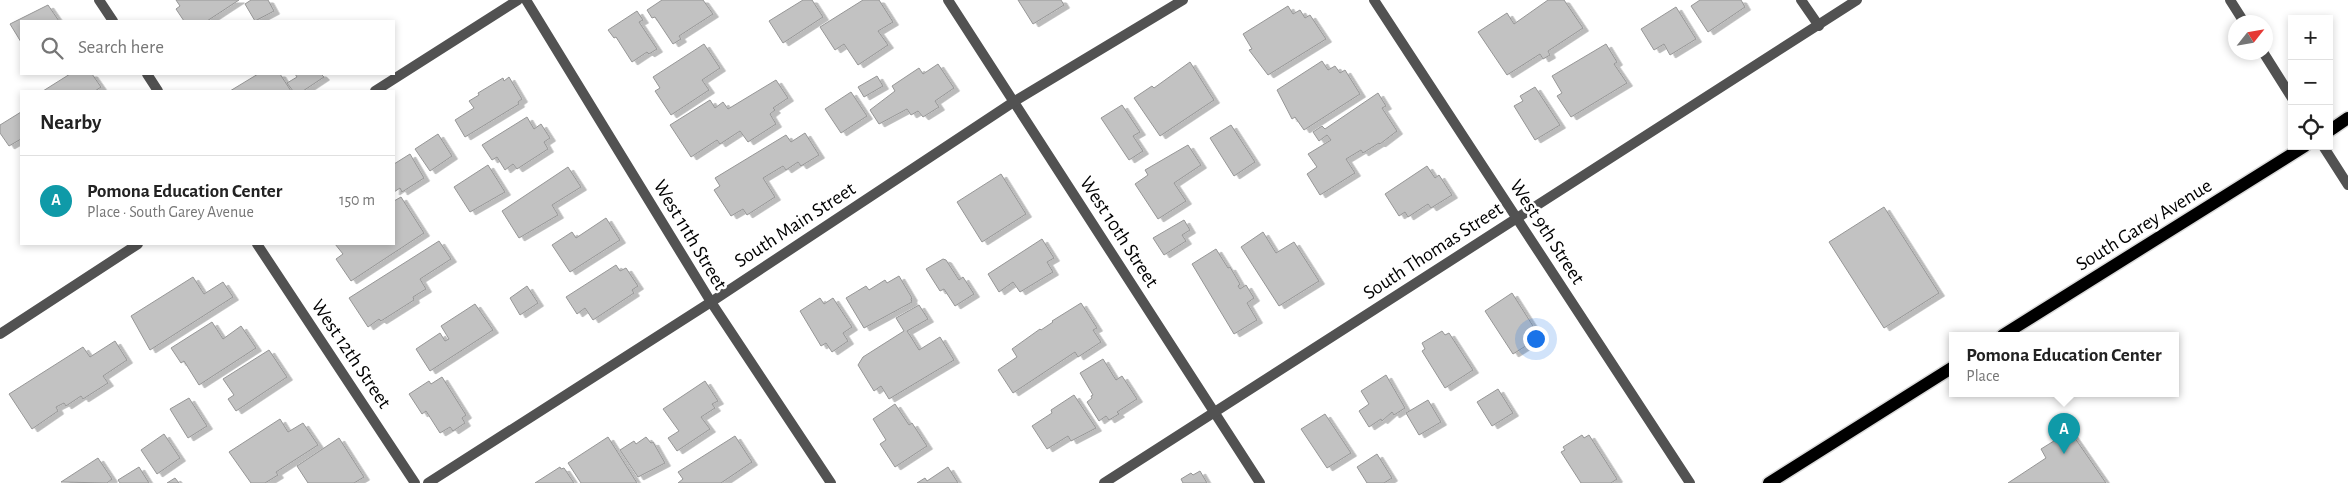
<!DOCTYPE html>
<html lang="en">
<head>
<meta charset="utf-8">
<style>
  :root { --surface:#fff; --page:#f6f6f6; --text:#222; --muted:#767676; --line:#e0e0e0; --accent:#0b8043 }
  body { margin:0; font-family:"Alegreya Sans",sans-serif; background:var(--page); color:var(--text) }
  .controls { position:absolute; right:15px; top:15px; display:grid; overflow:hidden; border-radius:0px; box-shadow:0 2px 8px #0003 }
  .controls button { width:45px; height:45px; display:grid; place-items:center; padding:0; border:0; border-bottom:1px solid var(--line); background:var(--surface); color:var(--text); font:25px sans-serif }
  .compass { position:absolute; left:2228px; top:15px; width:45px; height:45px; border-radius:50%; background:var(--surface); box-shadow:0 2px 8px #0003; rotate:59deg }
  .you { position:absolute; left:1535px; top:338px; width:18px; height:18px; margin:-12px; border:4px solid #fff; border-radius:50%; background:#1a73e8; box-shadow:0 0 0 8px #1a73e833 }
  .badge { display:grid; place-items:center; width:32px; height:32px; border-radius:50%; background:var(--accent); color:#fff; font-size:16px; font-weight:700 }
  .pin { position:absolute; translate:-50% -41px; filter:drop-shadow(0 1px 2px #0008) }
  .pin::after { content:''; position:absolute; top:26px; width:18px; height:15px; background:inherit; clip-path:polygon(0 0,100% 0,50% 100%) }
  .popup { position:absolute; left:1949px; top:332px; width:230px; height:65px; box-sizing:border-box; display:grid; place-content:center; border-radius:0px; background:var(--surface); filter:drop-shadow(0 1px 4px #0005); font-size:16px; white-space:nowrap; color:var(--muted) }
  .popup b { font-size:19px; color:var(--text) }
  .popup::after { content:''; position:absolute; left:50%; top:100%; margin-left:-10px; border:10px solid transparent; border-top-color:var(--surface) }
  .list { margin:0; padding:0; list-style:none }
  h2 { display:flex; justify-content:space-between; align-items:center; height:65px; margin:0; padding:0 20px; font-size:21px }
  h2 small { font-size:16px; font-weight:400; color:var(--muted) }
  .list li { display:grid; grid-template-columns:32px 1fr auto; gap:15px; align-items:center; box-sizing:border-box; height:90px; padding:0 20px; border-top:1px solid var(--line) }
  .list b { display:block; font-size:19px; white-space:nowrap }
  .list p { margin:0; font-size:16px; white-space:nowrap; color:var(--muted) }
  .list em { font-size:16px; font-style:normal; color:var(--muted) }
  .icon { flex:none; width:28px; height:28px; fill:none; stroke:currentColor; stroke-width:2; stroke-linecap:round; stroke-linejoin:round }
  .map { position:relative; flex:none; width:2348px; height:483px; overflow:hidden }
  .search { position:absolute; background:var(--surface); box-shadow:0 2px 8px #0003; left:20px; top:20px; width:375px; height:55px; display:flex; align-items:center; gap:12px; box-sizing:border-box; padding:0 18px; border-radius:0px; color:var(--muted); font-size:19px }
  .panel { position:absolute; background:var(--surface); box-shadow:0 2px 8px #0003; left:20px; top:90px; width:375px; height:155px; border-radius:0px }
  .map>svg:first-child { display:block }
</style>
</head>
<body>
<div class="map">
<svg width="2348" height="483" viewBox="0 0 2348 483">
  <defs>
    <filter id="shadow"><feDropShadow dx="5.5" dy="3" stdDeviation="0" flood-color="#0004"/></filter>
  </defs>
  <rect width="100%" height="100%" fill="#fff"/>
  <g fill="#c2c2c2" stroke="#969696" filter="url(#shadow)">
    <polygon points="176,0 239,0 207,21 184,21 176,9 180,6"/>
    <polygon points="251,0 268,0 274,11 255,21 245,4"/>
    <polygon points="662,0 703,0 713,14 679,36 681,39 673,44 655,17 652,18 647,10"/>
    <polygon points="803,0 812,0 823,17 783,43 769,21"/>
    <polygon points="863,0 879,0 893,22 878,31 888,45 858,65 844,44 835,50 820,27"/>
    <polygon points="1018,0 1061,0 1064,5 1033,24"/>
    <polygon points="1548,0 1564,0 1583,28 1548,51 1550,55 1543,59 1540,54 1507,75 1478,32 1507,13 1514,24"/>
    <polygon points="1700,0 1741,0 1745,7 1708,32 1691,6"/>
    <polygon points="48,5 59,21 21,21 21,42 10,24"/>
    <polygon points="1288,6 1293,14 1300,10 1305,18 1310,15 1326,39 1268,75 1249,50 1252,49 1243,34"/>
    <polygon points="1676,7 1696,39 1670,55 1664,44 1654,50 1641,29"/>
    <polygon points="637,11 643,20 639,22 657,49 649,54 647,52 632,62 616,37 614,38 608,30"/>
    <polygon points="704,44 720,68 702,80 709,90 671,115 655,91 660,88 653,77"/>
    <polygon points="1606,44 1617,62 1614,64 1627,83 1571,117 1557,96 1562,93 1552,76"/>
    <polygon points="1322,61 1328,70 1335,66 1340,73 1345,70 1360,94 1304,130 1295,117 1292,119 1277,90"/>
    <polygon points="1190,62 1214,100 1160,136 1134,98 1152,86 1154,88"/>
    <polygon points="938,64 954,88 935,101 939,107 923,117 918,111 911,115 907,109 879,124 870,110 895,91 892,86 919,68 923,74"/>
    <polygon points="70,74 92,74 101,87 95,91 43,91"/>
    <polygon points="258,74 280,74 291,91 230,91"/>
    <polygon points="295,74 321,74 324,77 303,91 293,91 287,83 297,77"/>
    <polygon points="877,76 883,86 864,97 858,87"/>
    <polygon points="509,77 522,99 518,102 519,104 465,137 455,120 474,108 469,101 479,95 478,93 503,78 504,81"/>
    <polygon points="776,80 788,98 773,108 775,110 770,114 776,124 748,142 740,131 720,144 717,140 691,157 670,125 710,100 715,108 723,102 728,109"/>
    <polygon points="1535,87 1560,125 1535,140 1514,106 1523,101 1520,96"/>
    <polygon points="851,92 867,116 841,133 825,109"/>
    <polygon points="1378,93 1386,106 1382,108 1397,131 1380,144 1379,143 1363,153 1361,150 1346,159 1355,173 1320,195 1307,174 1317,167 1308,154 1331,140 1327,135 1319,141 1313,132 1322,126 1325,129"/>
    <polygon points="1122,105 1140,132 1133,136 1143,151 1129,160 1101,118"/>
    <polygon points="21,112 21,139 9,146 0,133 0,125"/>
    <polygon points="527,117 534,129 541,124 550,138 544,142 548,149 517,169 513,164 505,170 497,157 492,160 482,145"/>
    <polygon points="1231,125 1255,162 1234,176 1210,138"/>
    <polygon points="805,133 819,155 801,166 798,162 786,170 783,166 763,178 775,197 747,215 743,209 731,216 714,190 720,186 715,178 786,135 791,142"/>
    <polygon points="438,134 452,156 430,171 415,149"/>
    <polygon points="1188,145 1201,165 1174,183 1186,201 1158,219 1135,184 1148,175 1145,170"/>
    <polygon points="410,154 424,178 402,192 400,188 394,192 394,164"/>
    <polygon points="488,165 505,192 470,212 454,187"/>
    <polygon points="1427,166 1435,178 1439,175 1452,195 1431,208 1428,204 1408,217 1405,212 1399,216 1385,194"/>
    <polygon points="568,167 581,187 552,205 558,215 519,238 502,211"/>
    <polygon points="1001,174 1026,214 982,242 957,202"/>
    <polygon points="401,197 424,233 351,281 336,259 343,254 335,244 394,244 394,201"/>
    <polygon points="1884,207 1939,293 1884,328 1829,242"/>
    <polygon points="606,218 620,240 570,272 552,245 572,232 576,238"/>
    <polygon points="1184,220 1190,230 1182,235 1186,241 1164,255 1153,238"/>
    <polygon points="1263,232 1276,253 1294,242 1319,281 1279,306 1241,247"/>
    <polygon points="1042,239 1054,258 1047,262 1053,272 1020,292 1013,282 999,292 988,274"/>
    <polygon points="439,241 451,259 420,279 426,289 413,297 414,300 381,321 379,319 368,327 349,298"/>
    <polygon points="1216,249 1228,268 1230,267 1240,284 1238,286 1240,289 1246,285 1254,298 1247,303 1257,320 1234,334 1192,264"/>
    <polygon points="943,259 946,260 959,280 963,277 974,294 955,306 944,289 940,291 926,269"/>
    <polygon points="616,265 620,271 626,268 638,286 632,290 634,293 593,320 585,308 577,314 566,297"/>
    <polygon points="899,276 912,298 911,299 912,302 864,328 846,298 866,286 869,290 885,280 887,283"/>
    <polygon points="193,277 204,294 223,282 233,297 150,350 131,316"/>
    <polygon points="527,286 538,303 520,315 510,298"/>
    <polygon points="1512,293 1540,337 1513,354 1485,311"/>
    <polygon points="820,298 824,304 833,298 852,327 843,333 848,341 832,352 826,343 821,346 800,311"/>
    <polygon points="1081,303 1097,328 1093,330 1101,342 1078,357 1075,352 1013,393 998,370 1017,357 1012,349 1040,329 1041,330 1053,322 1052,321"/>
    <polygon points="475,304 493,330 430,371 416,349 440,333 445,341 449,339 441,326"/>
    <polygon points="919,305 928,319 907,331 911,337 919,350 940,337 954,360 889,399 881,386 874,391 858,365 863,357 904,331 896,318"/>
    <polygon points="212,322 223,339 241,326 256,348 199,385 184,361 181,363 171,348"/>
    <polygon points="1442,331 1445,335 1449,333 1473,370 1445,388 1422,351 1425,349 1422,343"/>
    <polygon points="115,341 127,360 103,376 108,383 83,399 81,396 66,406 64,403 56,407 58,411 32,429 9,394 83,347 90,357"/>
    <polygon points="269,350 287,377 236,411 228,399 234,395 223,379"/>
    <polygon points="1103,359 1116,380 1122,376 1137,399 1117,412 1119,414 1109,420 1106,416 1099,421 1087,402 1092,398 1091,396 1093,395 1080,373"/>
    <polygon points="1386,375 1405,408 1394,415 1392,412 1382,421 1381,419 1369,427 1359,411 1369,404 1361,391"/>
    <polygon points="442,377 466,415 462,418 465,423 453,431 450,427 440,433 426,411 422,414 409,394 429,381 431,384"/>
    <polygon points="705,381 718,401 712,404 715,408 701,417 710,429 677,451 668,438 679,431 663,409"/>
    <polygon points="1498,389 1513,413 1492,426 1477,402"/>
    <polygon points="1074,395 1096,428 1071,441 1068,436 1047,449 1032,426 1052,413 1051,410"/>
    <polygon points="189,398 207,426 188,438 170,409"/>
    <polygon points="1428,400 1441,422 1419,435 1406,413"/>
    <polygon points="895,404 909,425 912,423 927,446 895,467 880,444 886,440 873,419"/>
    <polygon points="1325,414 1351,453 1327,468 1301,429"/>
    <polygon points="280,419 288,432 303,423 318,445 276,472 278,475 265,483 251,483 229,452"/>
    <polygon points="2070,431 2106,483 2008,483 2046,458 2041,449"/>
    <polygon points="164,434 180,458 157,474 141,450"/>
    <polygon points="1582,435 1584,438 1589,435 1617,479 1611,483 1581,483 1561,452 1565,450 1563,447"/>
    <polygon points="735,436 752,462 721,483 678,483 683,479 678,472"/>
    <polygon points="608,437 637,483 581,483 568,463"/>
    <polygon points="646,437 651,443 653,442 665,463 638,477 620,450 634,441 636,444"/>
    <polygon points="339,438 364,477 354,483 308,483 297,466"/>
    <polygon points="1377,454 1392,478 1384,483 1367,483 1357,467"/>
    <polygon points="98,458 112,479 107,483 61,482"/>
    <polygon points="139,467 149,483 120,483 118,480"/>
    <polygon points="560,467 561,469 564,468 574,483 535,483"/>
    <polygon points="948,467 958,483 917,483 925,478 927,481"/>
    <polygon points="1200,471 1207,483 1183,483 1181,479 1191,473 1193,475"/>
    <polygon points="175,478 179,483 167,483"/>
  </g>
  <g fill="none" stroke-linecap="round" stroke-linejoin="round">
    <defs>
      <g id="primary">
        <polyline points="2329,131 2348,118"/>
        <polyline points="2003,335 2305,146"/>
        <polyline points="1769,483 1953,367"/>
      </g>
    </defs>
    <use href="#primary" stroke="#dbdbdb" stroke-width="15"/>
    <g stroke="#525252" stroke-width="10">
      <polyline points="99,0 113,21"/>
      <polyline points="526,0 711,302 831,483"/>
      <polyline points="948,0 1260,483"/>
      <polyline points="1801,0 1819,26"/>
      <polyline points="2230,0 2244,22"/>
      <polyline points="2263,52 2292,98"/>
      <polyline points="147,74 158,91"/>
      <polyline points="375,91 518,0"/>
      <polyline points="2323,146 2348,185"/>
      <polyline points="257,244 415,483"/>
      <polyline points="0,334 138,244"/>
      <polyline points="428,483 711,302 1015,101 1183,0"/>
      <polyline points="1104,483 1857,0"/>
    </g>
    <polyline stroke="#525252" stroke-width="10" points="1374,0 1690,483"/>
    <use href="#primary" stroke="#000" stroke-width="12"/>
  </g>
  <g text-anchor="middle" dominant-baseline="central" stroke-width="5" stroke-linejoin="round" paint-order="stroke">
    <g font-size="20" fill="#000" stroke="#fff">
      <text transform="translate(795 225) rotate(-33)">South Main Street</text>
      <text transform="translate(2144 225) rotate(-32)">South Garey Avenue</text>
      <text transform="translate(1119 232) rotate(57)">West 10th Street</text>
      <text transform="translate(1547 232) rotate(57)">West 9th Street</text>
      <text transform="translate(690 235) rotate(59)">West 11th Street</text>
      <text transform="translate(1433 251) rotate(-33)">South Thomas Street</text>
      <text transform="translate(351 354) rotate(56)">West 12th Street</text>
    </g>
  </g>
</svg>
<div class="controls">
<button>+</button>
<button>−</button>
<button><svg class="icon" aria-label="locate" viewBox="0 0 24 24"><circle cx="12" cy="12" r="6"/><path d="M12 2v4M12 18v4M2 12h4M18 12h4"/></svg></button>
</div>
<svg class="compass" viewBox="-18 -18 36 36"><path d="M0-13l5 13h-10z" fill="#e53935"/><path d="M0 13l5-13h-10z" fill="#767676"/></svg>
<div class="you"></div>
<div class="pin badge" style="left:2064px;top:454px;background:#0f9aa8">A</div>
<div class="popup"><b>Pomona Education Center</b>Place</div>
<div class="search"><svg class="icon" aria-label="search" viewBox="0 0 24 24"><circle cx="10" cy="10" r="6"/><path d="M15 15l6 6"/></svg>Search here</div>
<section class="panel">
<h2>Nearby<small></small></h2>
<ul class="list">
<li><span class="badge" style="background:#0f9aa8">A</span><div><b>Pomona Education Center</b><p>Place · South Garey Avenue</p></div><em>150 m</em></li>
</ul>
</section>
</div>
</body>
</html>
